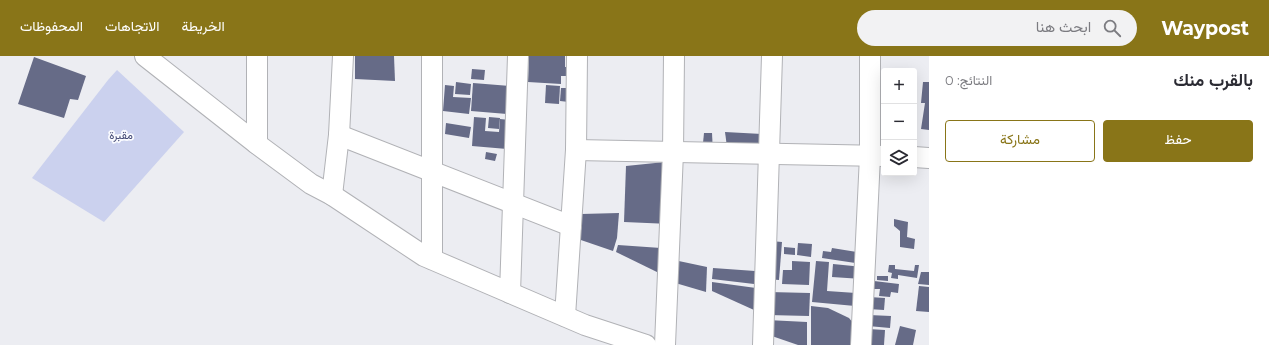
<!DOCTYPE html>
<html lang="ar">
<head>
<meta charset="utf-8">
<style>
  :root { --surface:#fff; --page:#f2f2f3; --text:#2b2b33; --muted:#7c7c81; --line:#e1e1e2; --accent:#897518 }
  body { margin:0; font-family:Montserrat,Vazirmatn,sans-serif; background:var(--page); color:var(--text); direction:rtl }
  .controls { position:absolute; right:12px; top:12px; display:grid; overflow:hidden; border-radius:4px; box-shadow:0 4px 16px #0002 }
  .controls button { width:36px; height:36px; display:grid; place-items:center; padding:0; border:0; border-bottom:1px solid var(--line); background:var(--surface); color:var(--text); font:20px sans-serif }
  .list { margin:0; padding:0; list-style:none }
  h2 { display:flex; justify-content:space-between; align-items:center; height:52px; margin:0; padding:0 16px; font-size:17px }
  h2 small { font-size:13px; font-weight:400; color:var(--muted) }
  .actions { display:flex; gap:8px; padding:12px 16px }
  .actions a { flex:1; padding:9px 0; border:1px solid var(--accent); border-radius:4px; text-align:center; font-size:14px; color:var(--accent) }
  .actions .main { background:var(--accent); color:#fff }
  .icon { flex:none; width:22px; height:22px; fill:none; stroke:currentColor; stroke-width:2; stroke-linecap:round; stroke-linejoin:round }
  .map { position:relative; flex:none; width:929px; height:289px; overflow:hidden; direction:ltr }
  header { display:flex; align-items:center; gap:24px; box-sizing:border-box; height:56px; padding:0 20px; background:var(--accent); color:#fff }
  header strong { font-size:19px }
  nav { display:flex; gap:22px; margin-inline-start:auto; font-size:14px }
  .search { width:280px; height:36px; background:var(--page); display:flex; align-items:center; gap:10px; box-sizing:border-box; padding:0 14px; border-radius:22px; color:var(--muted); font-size:15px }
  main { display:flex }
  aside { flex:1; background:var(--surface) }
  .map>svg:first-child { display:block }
</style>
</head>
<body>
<header>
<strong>Waypost</strong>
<div class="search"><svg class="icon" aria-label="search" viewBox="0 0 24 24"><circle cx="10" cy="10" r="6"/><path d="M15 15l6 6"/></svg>ابحث هنا</div>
<nav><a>الخريطة</a><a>الاتجاهات</a><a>المحفوظات</a></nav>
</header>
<main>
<aside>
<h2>بالقرب منك<small>النتائج: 0</small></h2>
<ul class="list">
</ul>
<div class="actions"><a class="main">حفظ</a><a>مشاركة</a></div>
</aside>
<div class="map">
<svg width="929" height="289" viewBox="0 0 929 289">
  <rect width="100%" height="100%" fill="#ecedf2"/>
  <polygon fill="#cbd1ee" points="117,14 184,76 104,166 32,122 108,24"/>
  <g fill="#666b87">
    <polygon points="355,0 394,0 395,25 355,23"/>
    <polygon points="529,0 565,0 565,11 570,11 569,20 561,20 561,28 528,26"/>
    <polygon points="34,1 86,20 78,44 70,43 64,62 18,48"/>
    <polygon points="472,13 485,14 484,24 471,23"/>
    <polygon points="456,26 471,28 470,39 455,38"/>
    <polygon points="923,26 929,26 929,74 921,73 925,47 921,47"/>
    <polygon points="473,27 510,30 507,58 471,55"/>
    <polygon points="445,29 454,30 453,41 471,42 469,58 443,55"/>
    <polygon points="546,29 560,30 559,48 545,47"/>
    <polygon points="561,32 570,32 569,46 560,45"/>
    <polygon points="474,61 486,62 485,75 499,76 500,63 510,64 507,93 472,90"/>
    <polygon points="489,61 500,62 499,73 488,72"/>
    <polygon points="446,67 471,71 469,82 445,78"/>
    <polygon points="725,76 762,78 760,92 727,91"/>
    <polygon points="704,77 712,77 713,97 702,97"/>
    <polygon points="486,96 497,98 495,105 485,103"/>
    <polygon points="665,106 670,168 624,166 626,110"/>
    <polygon points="619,157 617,182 613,195 578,183 581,158"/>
    <polygon points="894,163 908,166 907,181 915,183 914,193 900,191 900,175 894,170"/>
    <polygon points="771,185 782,186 779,224 768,223"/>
    <polygon points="798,187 812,188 811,201 797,199"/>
    <polygon points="618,189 661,192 659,217 616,196"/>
    <polygon points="784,191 795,192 795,199 784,198"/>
    <polygon points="832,192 863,197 862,208 822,202 823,195 831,196"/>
    <polygon points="674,204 707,211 706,236 672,226"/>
    <polygon points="792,205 810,206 809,229 782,228 783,214 792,214"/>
    <polygon points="816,205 829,206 827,235 856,237 855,250 812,246"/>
    <polygon points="833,208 863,211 862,223 832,221"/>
    <polygon points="889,209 895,209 895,213 914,215 915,209 919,209 917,222 898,219 898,223 891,222 892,217 888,216"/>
    <polygon points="713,212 755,215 754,228 712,223"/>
    <polygon points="921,216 929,216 929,229 918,228"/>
    <polygon points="877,220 888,220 888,225 877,224"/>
    <polygon points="874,225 899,228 898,237 891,236 890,241 879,240 880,233 874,233"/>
    <polygon points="712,226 756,232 754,254 712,235"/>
    <polygon points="919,230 929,231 929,256 916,255"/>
    <polygon points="769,236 810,237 809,260 768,259"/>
    <polygon points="869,241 885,242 884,254 868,253"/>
    <polygon points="811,250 828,252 849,262 858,273 856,289 811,289"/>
    <polygon points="869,259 891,260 890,272 868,270"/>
    <polygon points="767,264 807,266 807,289 798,289 766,278"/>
    <polygon points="900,270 916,274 913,289 895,289"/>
    <polygon points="868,273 885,274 884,289 867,289"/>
  </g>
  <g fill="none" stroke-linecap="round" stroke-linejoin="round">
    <defs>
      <g id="minor">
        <polyline points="145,0 257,88 311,128 332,139 424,200 585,269 646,289"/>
        <polyline points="432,0 432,203"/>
        <polyline points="339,79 571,170"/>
        <polyline points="257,88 257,0"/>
        <polyline points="576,94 884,100"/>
        <polyline points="914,101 929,102"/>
        <polyline points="332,139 339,79 343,0"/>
        <polyline points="510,237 518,0"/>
        <polyline points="565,260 576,94 577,0"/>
        <polyline points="665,289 673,96 674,0"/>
        <polyline points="763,289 772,0"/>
        <polyline points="861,289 870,100 870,0"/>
      </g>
    </defs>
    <use href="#minor" stroke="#b1b2b6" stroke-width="22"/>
    <use href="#minor" stroke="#fff" stroke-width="20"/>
  </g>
  <g text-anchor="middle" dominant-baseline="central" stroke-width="3.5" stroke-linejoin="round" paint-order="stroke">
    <g font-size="11" fill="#434975" stroke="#fafbff">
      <text x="121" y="79">مقبرة</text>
    </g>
  </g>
</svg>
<div class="controls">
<button>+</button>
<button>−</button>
<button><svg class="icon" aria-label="layers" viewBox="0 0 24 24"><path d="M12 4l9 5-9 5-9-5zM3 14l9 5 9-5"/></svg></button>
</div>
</div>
</main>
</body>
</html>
